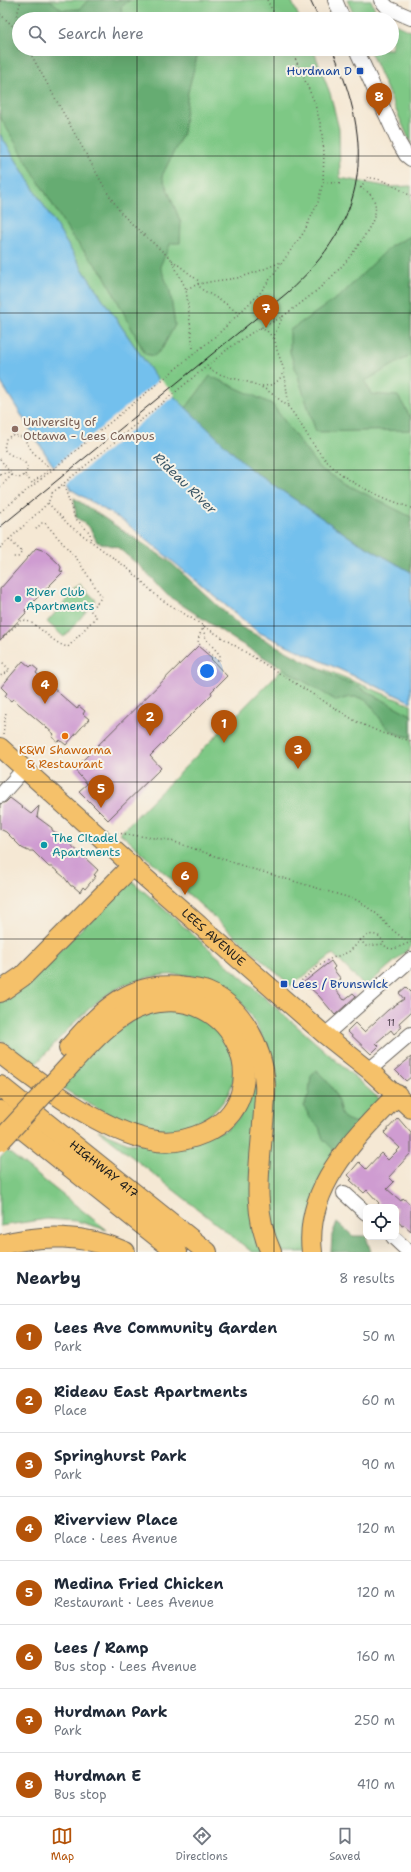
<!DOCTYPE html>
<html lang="en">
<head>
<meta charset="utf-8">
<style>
  :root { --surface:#fff; --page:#f2f2f3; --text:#1f2937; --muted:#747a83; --line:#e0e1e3; --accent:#b45309 }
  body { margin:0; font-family:"Shantell Sans",sans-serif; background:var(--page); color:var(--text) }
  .controls { position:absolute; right:12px; bottom:12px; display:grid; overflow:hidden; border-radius:8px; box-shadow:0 4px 16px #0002 }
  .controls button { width:36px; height:36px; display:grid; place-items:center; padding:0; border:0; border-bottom:1px solid var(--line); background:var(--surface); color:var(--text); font:20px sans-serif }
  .you { position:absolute; left:207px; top:671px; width:14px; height:14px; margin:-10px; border:3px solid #fff; border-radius:50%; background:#1a73e8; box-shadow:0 0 0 6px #1a73e833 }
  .badge { display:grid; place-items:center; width:26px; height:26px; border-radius:50%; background:var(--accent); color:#fff; font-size:13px; font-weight:700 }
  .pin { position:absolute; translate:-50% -33px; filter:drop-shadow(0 1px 2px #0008) }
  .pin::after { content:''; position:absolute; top:21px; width:14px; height:12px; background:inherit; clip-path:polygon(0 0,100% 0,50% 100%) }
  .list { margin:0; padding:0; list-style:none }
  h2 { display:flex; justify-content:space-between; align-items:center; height:52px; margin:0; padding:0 16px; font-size:17px }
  h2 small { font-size:13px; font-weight:400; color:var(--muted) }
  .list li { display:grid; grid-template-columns:26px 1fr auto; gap:12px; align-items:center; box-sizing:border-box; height:64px; padding:0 16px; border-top:1px solid var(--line) }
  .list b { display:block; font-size:15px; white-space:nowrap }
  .list p { margin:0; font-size:13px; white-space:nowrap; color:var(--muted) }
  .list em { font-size:13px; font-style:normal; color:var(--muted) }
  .icon { flex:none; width:22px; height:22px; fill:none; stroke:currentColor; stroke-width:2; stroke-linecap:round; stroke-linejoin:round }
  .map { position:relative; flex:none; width:411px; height:1252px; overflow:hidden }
  .search { position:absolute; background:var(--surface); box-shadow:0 4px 16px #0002; left:12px; right:12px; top:12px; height:44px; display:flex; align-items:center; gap:10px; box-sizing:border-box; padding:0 14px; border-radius:22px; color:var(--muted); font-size:15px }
  .sheet { height:564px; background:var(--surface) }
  nav { display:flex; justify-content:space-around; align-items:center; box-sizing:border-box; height:56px; border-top:1px solid var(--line); background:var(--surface); font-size:11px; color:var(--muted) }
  nav a { display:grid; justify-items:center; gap:2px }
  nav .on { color:var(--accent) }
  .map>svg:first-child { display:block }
</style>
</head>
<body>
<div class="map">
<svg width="411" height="1252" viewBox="0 0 411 1252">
  <rect width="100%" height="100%" fill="#f7f3e8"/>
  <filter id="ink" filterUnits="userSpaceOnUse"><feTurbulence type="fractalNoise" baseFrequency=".025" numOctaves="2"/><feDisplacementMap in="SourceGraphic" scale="8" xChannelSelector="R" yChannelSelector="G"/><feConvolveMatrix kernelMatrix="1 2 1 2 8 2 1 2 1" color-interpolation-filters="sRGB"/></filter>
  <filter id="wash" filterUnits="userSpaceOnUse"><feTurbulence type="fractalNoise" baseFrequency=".012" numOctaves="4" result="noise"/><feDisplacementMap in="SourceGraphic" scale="16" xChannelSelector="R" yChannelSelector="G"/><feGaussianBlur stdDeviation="0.9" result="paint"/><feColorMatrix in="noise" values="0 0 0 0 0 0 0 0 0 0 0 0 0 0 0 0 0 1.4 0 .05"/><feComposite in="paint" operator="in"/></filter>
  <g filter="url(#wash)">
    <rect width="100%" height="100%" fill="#f5e8d4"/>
    <g fill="#7ec885" stroke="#4d7250">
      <polygon points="0,0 291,0 300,19 19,19 19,49 313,49 330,93 339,129 340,178 390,187 411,186 411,572 354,540 250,469 159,382 85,273 0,134"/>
      <polygon points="347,0 371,0 377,14 383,19 356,19"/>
      <polygon points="392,23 411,31 411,144 369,49 392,49"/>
      <polygon points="80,585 96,600 64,637 47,622"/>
      <polygon points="294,657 411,705 411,947 365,987 333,954 291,986 120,833"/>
      <path d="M131 880 383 1102 332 1159 307 1252H278L268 1220 264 1040C255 1023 247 1006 231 993 195 964 135 972 101 999 76 1018 56 1043 34 1066L0 1039V1002L15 994Z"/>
      <path d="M184 1009 226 1035C228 1044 236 1062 235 1070 233 1101 206 1124 178 1130 169 1132 156 1130 147 1128 118 1123 84 1101 59 1086L94 1049 136 1017 162 1010Z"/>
      <polygon points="252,1073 258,1074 265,1252 252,1252 98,1130 131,1144 224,1131 239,1117 248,1099"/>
      <polygon points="7,1151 107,1230 77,1221 47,1219 0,1226 0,1158"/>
    </g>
    <g fill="#66ac72" stroke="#416447">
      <polygon points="0,0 50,0 62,10 80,9 88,0 130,0 121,7 123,17 125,19 19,19 19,49 199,49 188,92 183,133 162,176 181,223 180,243 171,243 160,266 170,291 175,325 162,349 154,356 145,354 104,275 70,234 0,117"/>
      <polygon points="411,236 411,355 365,381 371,394 398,396 411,418 411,430 316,432 290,352 290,330 340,296 391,246"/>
      <polygon points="210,376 272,404 319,468 348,485 411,517 411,572 354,540 250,469 186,408"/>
      <path d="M74 498 169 561 241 627 342 681 351 683 411 715V737C406 736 397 735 393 732 371 718 375 686 337 701L235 640 167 595 142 568 117 547 97 542 90 528 76 517Z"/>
      <path d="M316 1071C324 1076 334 1089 337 1098 343 1115 336 1116 356 1123L357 1129 336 1152 323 1139 319 1127 310 1118 304 1106 309 1094 311 1075Z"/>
      <polygon points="337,1222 353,1236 366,1236 371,1252 331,1252 332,1235"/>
    </g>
    <polygon fill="#73c0ed" stroke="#486e84" points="0,134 85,273 159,382 250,469 354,540 411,572 411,702 258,632 125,522 72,490 50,461 0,381"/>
    <polygon fill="#f5e8d4" points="160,379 175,395 65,485 52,468"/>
    <g id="blocks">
      <g fill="#cf9cd1">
        <polygon points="36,548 45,551 59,564 61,567 60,571 63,572 25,610 26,613 0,640 0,589"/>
        <polygon points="198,646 212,658 211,659 227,676 211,692 212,694 150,756 161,768 108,820 79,791 87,784 74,769"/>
        <polygon points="23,661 30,667 32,665 38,670 36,673 77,709 79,706 85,711 83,714 89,719 66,745 60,740 58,742 52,737 54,734 13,699 11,701 5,696 7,693 1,687"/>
        <polygon points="10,798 31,814 39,806 37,817 52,828 52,830 70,844 98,870 94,875 96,876 85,889 83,887 80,892 73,886 71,886 64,877 52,867 49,867 33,851 28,851 22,848 6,832 0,829 0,804 6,802"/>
        <polygon points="331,961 335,967 333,969 341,979 332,985 344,1000 353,993 356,996 335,1015 319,996 310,988 308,989 303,983"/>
        <polygon points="406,987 411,992 411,1012 399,1023 402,1027 394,1034 391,1030 376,1043 379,1046 371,1054 347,1031 355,1023 364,1032 388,1010 404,999 399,993"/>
        <polygon points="411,1057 411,1077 406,1081 395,1070"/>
        <polygon points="398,1118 411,1133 411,1153 389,1177 394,1182 387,1189 401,1201 403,1198 411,1205 411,1231 404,1225 402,1226 396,1218 396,1207 376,1207 379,1203 367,1190 364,1193 350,1180 352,1179 348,1175 359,1162 366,1169 381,1153 388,1160 400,1148 384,1133"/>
      </g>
    </g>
  </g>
  <g filter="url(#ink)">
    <use href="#blocks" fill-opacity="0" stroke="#68635c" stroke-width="1"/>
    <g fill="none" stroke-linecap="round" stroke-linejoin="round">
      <defs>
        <g id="minor">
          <polyline points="335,0 343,19"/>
          <polyline points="381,0 388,8 411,18"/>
          <polyline points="356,49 399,143 406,155 411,159"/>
          <polyline points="0,796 24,769"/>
          <polyline points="325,1035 411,959"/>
          <polyline points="369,1070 411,1034"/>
          <polyline points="344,1193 366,1213"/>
          <polyline points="393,1237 409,1252"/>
        </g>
        <g id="major">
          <path id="s1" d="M0 747 132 866 325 1035 369 1070 411 1109"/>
        </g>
        <g id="highway">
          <polyline points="0,992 23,976 132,866"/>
          <path d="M69 1048C101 1011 132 978 186 988 193 989 200 989 207 992 243 1007 262 1047 265 1084 266 1093 264 1103 264 1111 261 1158 250 1208 271 1252"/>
          <path d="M0 1053C40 1084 102 1131 151 1140 169 1144 188 1140 204 1133 282 1099 236 979 146 1005 116 1014 93 1040 73 1062"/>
          <path id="s2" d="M0 1086 207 1252"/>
          <polyline points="0,1111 177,1252"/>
          <path d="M0 1245C41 1234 86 1234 125 1252"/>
          <path d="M312 1252C304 1188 355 1138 397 1095"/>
        </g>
      </defs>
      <use href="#minor" stroke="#68635c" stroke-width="16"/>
      <use href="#major" stroke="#68635c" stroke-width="20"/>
      <use href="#highway" stroke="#68635c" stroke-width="22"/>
      <g stroke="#68635c" stroke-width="1.5" stroke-dasharray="1 3" stroke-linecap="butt">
        <polyline points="267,0 277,19"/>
        <polyline points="0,1 3,0"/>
        <polyline points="0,14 14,27 19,35"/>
        <polyline points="14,27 21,0"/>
        <polyline points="28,49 107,192 121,213 134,226 171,259 186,289"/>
        <polyline points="323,182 342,184"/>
        <path d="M361 188 366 178C383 177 397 188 411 196"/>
        <polyline points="172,260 200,282"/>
        <polyline points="198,283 201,289 225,303 239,314"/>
        <polyline points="283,316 274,336 277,350 284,370 289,408"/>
        <polyline points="260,328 267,331 274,339"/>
        <polyline points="217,335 260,293 304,232 318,202 323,182 324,152 321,126 314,101 291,49"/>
        <path d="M193 348 186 289C203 281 219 281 237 278 253 274 267 268 281 262"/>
        <path d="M228 349C236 343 245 337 253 332 263 326 274 322 283 316 318 292 350 264 370 226 379 210 378 195 359 187"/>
        <path d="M209 369C230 381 250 378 271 393 277 398 285 403 290 409 302 424 310 442 323 457 346 484 379 496 411 508"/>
        <path d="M262 386C272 386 280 382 283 372"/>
        <polyline points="0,459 12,475 19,478 25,475 34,485"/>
        <polyline points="0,475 9,472"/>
        <path d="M25 475C34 458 10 459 4 449L6 439 12 435 23 437 32 451 50 469 32 483"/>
        <polyline points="64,486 75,518 90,533 91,542"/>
        <polyline points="0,487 12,475"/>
        <polyline points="48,503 69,525 131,571 159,598 357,722 382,733 411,741"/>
        <polyline points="0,512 41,479"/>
        <polyline points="9,539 22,552 18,557 13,557"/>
        <polyline points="0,548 48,503 52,493"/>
        <polyline points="204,626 199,636 198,643 220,662"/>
        <polyline points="203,629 206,639 220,655 220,662"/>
        <path d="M0 640 22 620C38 621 50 643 68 647L96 617 90 610 102 597 77 559 45 523H42L35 530"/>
        <polyline points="0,660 10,670 0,676"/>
        <polyline points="3,734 6,712"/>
        <polyline points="117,833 169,840 246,867 357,900 377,914 390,928 408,942"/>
        <polyline points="360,940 366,946 384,944"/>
        <path d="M292 988C305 979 314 968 328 960 335 956 345 955 351 950 358 944 364 932 376 935 382 936 383 944 387 948L394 949 411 942"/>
      </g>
      <use href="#minor" stroke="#fff" stroke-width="14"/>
      <use href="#major" stroke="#f5c16b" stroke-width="18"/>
      <use href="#highway" stroke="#f5c16b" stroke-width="20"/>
      <g stroke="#1c1c1c" stroke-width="1">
        <polyline points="310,0 319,19"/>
        <path d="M0 527 287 293C369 219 375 147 332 49"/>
      </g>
      <defs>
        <polyline id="highway-bridge" points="0,1141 73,1062"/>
      </defs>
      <use href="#highway-bridge" stroke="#68635c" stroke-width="22" stroke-linecap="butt"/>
      <g stroke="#68635c" stroke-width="1.5" stroke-dasharray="1 3" stroke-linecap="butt">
        <polyline points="41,479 217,335"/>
        <polyline points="52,493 228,349"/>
      </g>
      <use href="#highway-bridge" stroke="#f5c16b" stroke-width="20"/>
    </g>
  </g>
  <path fill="none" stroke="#1c1c1c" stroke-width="1" stroke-opacity="0.55" d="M137 0V19M274 0V19M137 49V1252M274 49V1252M0 156H411M0 313H411M0 470H411M0 626H411M0 782H411M0 939H411M0 1096H411"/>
  <g fill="#1a4fb4" stroke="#f7f3e8" stroke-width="1.5">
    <rect x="356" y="67" width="8" height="8" rx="2"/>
    <rect x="280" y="980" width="8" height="8" rx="2"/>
  </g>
  <circle fill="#8d6e63" stroke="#f7f3e8" stroke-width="1.5" cx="15" cy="429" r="4"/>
  <g fill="#0f9aa8" stroke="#f7f3e8" stroke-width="1.5">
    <circle cx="18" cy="599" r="4"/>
    <circle cx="44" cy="845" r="4"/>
  </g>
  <circle fill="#e8710a" stroke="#f7f3e8" stroke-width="1.5" cx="65" cy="736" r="4"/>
  <g text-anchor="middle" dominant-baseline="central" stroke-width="4" stroke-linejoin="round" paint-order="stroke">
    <g font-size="10" fill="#493c49">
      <text x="391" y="1022">11</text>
    </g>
    <g font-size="12" fill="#164399" stroke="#f7f3e8" text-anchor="end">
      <text x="352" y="71">Hurdman D</text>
      <text x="292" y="984" text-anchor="start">Lees / Brunswick</text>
    </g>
    <g font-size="12" fill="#785e54" stroke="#f7f3e8" text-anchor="start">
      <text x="23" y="422">University of<tspan x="23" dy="14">Ottawa - Lees Campus</tspan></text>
    </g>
    <g font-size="12" fill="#0d838f" stroke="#f7f3e8" text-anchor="start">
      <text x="26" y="592">River Club<tspan x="26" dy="14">Apartments</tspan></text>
      <text x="52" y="838">The Citadel<tspan x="52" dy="14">Apartments</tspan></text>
    </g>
    <g font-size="12" fill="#c56008" stroke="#f7f3e8">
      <text x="65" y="750">K&amp;W Shawarma<tspan x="65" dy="14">&amp; Restaurant</tspan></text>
    </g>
    <g font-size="12" fill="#1c1c1c" stroke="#f7f3e8">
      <text stroke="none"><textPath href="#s1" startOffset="286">LEES AVENUE</textPath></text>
      <text stroke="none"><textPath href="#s2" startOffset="133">HIGHWAY 417</textPath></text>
    </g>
    <g font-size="13" font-style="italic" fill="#3a5565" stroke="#f7f3e8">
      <text transform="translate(185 483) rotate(44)">Rideau River</text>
    </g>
  </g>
</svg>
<div class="controls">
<button><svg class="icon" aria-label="locate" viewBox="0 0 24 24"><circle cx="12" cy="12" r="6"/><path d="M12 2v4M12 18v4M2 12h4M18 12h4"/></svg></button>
</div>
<div class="you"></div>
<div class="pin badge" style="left:224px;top:743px">1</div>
<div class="pin badge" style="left:150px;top:736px">2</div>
<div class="pin badge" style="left:298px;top:769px">3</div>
<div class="pin badge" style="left:45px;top:704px">4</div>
<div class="pin badge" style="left:101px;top:808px">5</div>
<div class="pin badge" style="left:185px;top:895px">6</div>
<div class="pin badge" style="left:266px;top:328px">7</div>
<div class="pin badge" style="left:379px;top:116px">8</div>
<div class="search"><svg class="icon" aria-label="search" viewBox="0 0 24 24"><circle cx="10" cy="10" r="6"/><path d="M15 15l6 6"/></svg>Search here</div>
</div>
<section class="sheet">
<h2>Nearby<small>8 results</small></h2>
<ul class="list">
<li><span class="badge">1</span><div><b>Lees Ave Community Garden</b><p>Park</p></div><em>50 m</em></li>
<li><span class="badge">2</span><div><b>Rideau East Apartments</b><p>Place</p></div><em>60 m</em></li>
<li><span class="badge">3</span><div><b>Springhurst Park</b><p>Park</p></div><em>90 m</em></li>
<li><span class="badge">4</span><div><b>Riverview Place</b><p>Place · Lees Avenue</p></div><em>120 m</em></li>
<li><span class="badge">5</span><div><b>Medina Fried Chicken</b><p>Restaurant · Lees Avenue</p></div><em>120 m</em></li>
<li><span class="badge">6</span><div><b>Lees / Ramp</b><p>Bus stop · Lees Avenue</p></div><em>160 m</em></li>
<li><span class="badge">7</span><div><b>Hurdman Park</b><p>Park</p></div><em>250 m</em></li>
<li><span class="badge">8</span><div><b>Hurdman E</b><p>Bus stop</p></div><em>410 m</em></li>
</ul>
</section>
<nav>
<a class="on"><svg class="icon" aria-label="map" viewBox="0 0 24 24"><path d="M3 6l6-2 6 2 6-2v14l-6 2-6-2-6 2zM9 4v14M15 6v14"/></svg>Map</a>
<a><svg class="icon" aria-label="directions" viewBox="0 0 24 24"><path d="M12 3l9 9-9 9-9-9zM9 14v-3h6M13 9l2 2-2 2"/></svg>Directions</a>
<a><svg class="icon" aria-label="saved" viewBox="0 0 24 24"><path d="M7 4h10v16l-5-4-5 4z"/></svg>Saved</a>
</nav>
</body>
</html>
